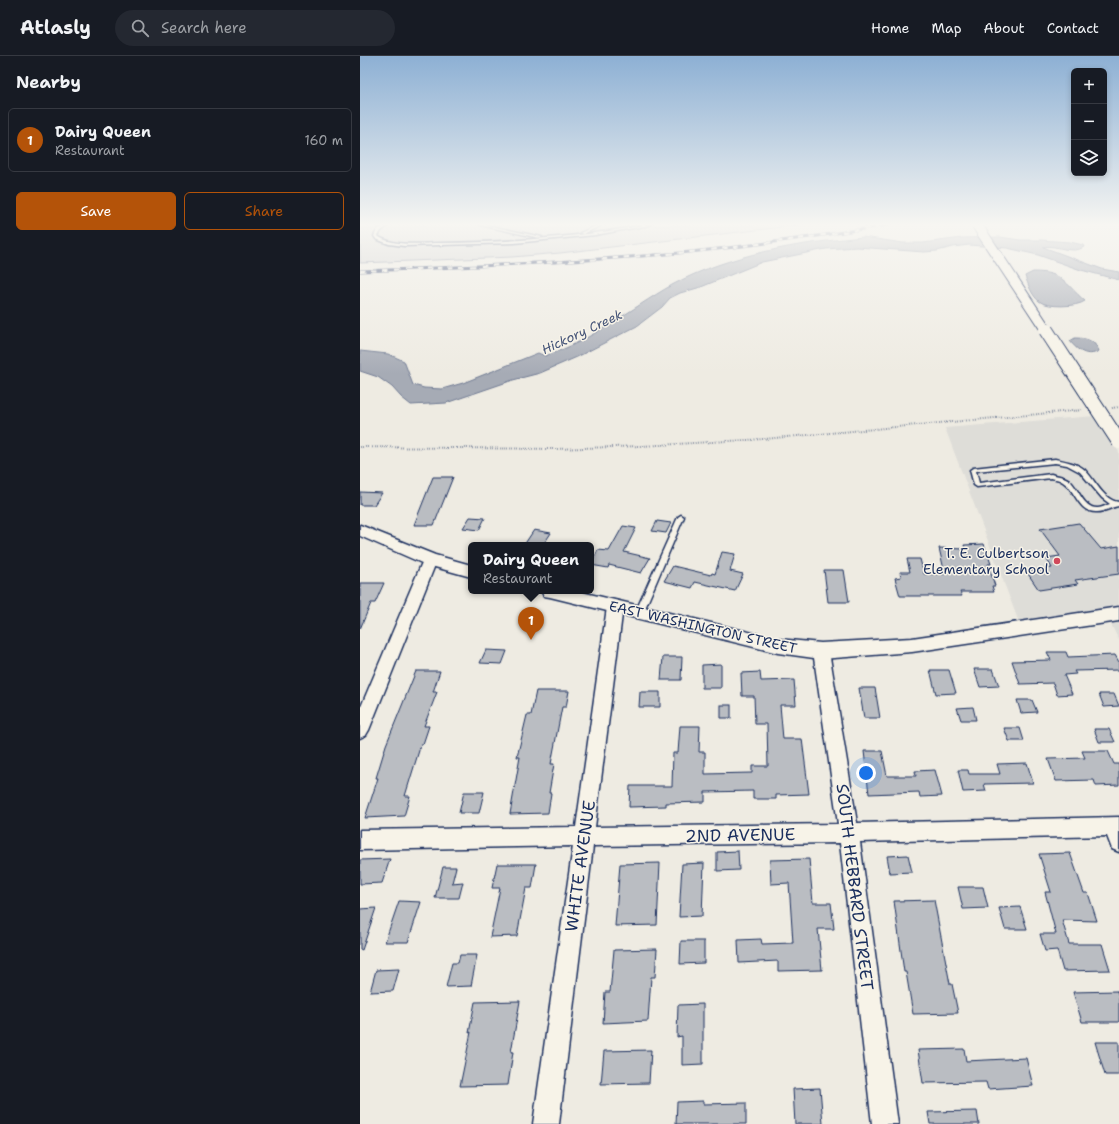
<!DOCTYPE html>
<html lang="en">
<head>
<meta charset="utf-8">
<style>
  :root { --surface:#171b24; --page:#242831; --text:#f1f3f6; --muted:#9ea1a6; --line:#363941; --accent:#b45309 }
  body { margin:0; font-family:"Shantell Sans",sans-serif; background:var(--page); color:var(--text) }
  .controls { position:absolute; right:12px; top:12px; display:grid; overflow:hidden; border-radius:6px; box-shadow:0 2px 6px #0003 }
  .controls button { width:36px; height:36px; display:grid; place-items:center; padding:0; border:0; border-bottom:1px solid var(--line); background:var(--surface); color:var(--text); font:20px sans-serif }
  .you { position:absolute; left:506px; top:717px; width:14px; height:14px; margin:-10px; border:3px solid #fff; border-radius:50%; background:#1a73e8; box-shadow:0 0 0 6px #1a73e833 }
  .badge { display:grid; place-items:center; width:26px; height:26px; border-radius:50%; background:var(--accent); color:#fff; font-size:13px; font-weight:700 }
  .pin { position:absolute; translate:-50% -33px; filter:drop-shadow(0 1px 2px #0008) }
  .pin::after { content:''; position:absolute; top:21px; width:14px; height:12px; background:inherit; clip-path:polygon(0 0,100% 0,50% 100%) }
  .popup { position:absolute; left:108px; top:486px; width:126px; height:52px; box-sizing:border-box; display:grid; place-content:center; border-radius:6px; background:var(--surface); filter:drop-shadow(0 1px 3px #0005); font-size:13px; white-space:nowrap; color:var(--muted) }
  .popup b { font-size:15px; color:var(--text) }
  .popup::after { content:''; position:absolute; left:50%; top:100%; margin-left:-8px; border:8px solid transparent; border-top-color:var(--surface) }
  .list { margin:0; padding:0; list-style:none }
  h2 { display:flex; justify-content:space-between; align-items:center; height:52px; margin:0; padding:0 16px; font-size:17px }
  h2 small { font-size:13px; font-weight:400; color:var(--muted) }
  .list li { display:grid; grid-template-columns:26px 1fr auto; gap:12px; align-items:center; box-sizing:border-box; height:64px; margin:0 8px 8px; padding:0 8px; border:1px solid var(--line); border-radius:6px }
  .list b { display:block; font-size:15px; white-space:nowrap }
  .list p { margin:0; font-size:13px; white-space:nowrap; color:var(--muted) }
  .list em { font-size:13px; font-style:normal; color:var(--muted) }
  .actions { display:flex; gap:8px; padding:12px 16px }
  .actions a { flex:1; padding:9px 0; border:1px solid var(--accent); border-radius:6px; text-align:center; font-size:14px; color:var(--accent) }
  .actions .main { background:var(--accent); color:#fff }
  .icon { flex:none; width:22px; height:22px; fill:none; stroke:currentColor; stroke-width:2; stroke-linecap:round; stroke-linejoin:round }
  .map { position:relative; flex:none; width:759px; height:1068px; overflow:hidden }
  header { display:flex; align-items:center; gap:24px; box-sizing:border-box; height:56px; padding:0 20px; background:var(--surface); border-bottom:1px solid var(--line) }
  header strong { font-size:19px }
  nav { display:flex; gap:22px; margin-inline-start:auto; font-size:14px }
  .search { width:280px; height:36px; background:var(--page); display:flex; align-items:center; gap:10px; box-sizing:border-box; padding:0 14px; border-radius:22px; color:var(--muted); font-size:15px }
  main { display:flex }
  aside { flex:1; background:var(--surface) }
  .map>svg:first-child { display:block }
</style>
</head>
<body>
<header>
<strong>Atlasly</strong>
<div class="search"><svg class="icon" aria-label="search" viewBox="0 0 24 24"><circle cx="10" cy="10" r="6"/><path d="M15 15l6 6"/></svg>Search here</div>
<nav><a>Home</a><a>Map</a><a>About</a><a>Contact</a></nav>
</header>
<main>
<aside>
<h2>Nearby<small></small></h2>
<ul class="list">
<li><span class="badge">1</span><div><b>Dairy Queen</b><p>Restaurant</p></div><em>160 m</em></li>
</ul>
<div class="actions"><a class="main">Save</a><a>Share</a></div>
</aside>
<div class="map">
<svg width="759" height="1068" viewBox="0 0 759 1068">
  <rect width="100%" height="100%" fill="#eeebe2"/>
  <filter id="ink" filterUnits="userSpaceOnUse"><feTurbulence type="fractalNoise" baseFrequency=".025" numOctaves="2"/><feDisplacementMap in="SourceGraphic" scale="8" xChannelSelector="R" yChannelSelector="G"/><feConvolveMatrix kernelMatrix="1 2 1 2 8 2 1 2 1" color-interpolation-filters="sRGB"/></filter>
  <g filter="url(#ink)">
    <polygon fill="#deddd8" points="735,360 759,396 759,584 745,557 660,569 585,372"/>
    <polygon fill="#cfcfcf" stroke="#757f96" points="0,169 439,169 200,197 152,201 0,207"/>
    <g fill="#a6abb5" stroke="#6e7992">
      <path d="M503 181 543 187H563L602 182 640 181 660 184H681L710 186 723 189 724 191C712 199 696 188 683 191L742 213 759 216V224L721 214 678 199 647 192 609 189 593 191 577 195 564 196 497 191 466 193 402 206 341 231 320 237 310 242 302 251 277 270 217 301 180 317 153 324 86 347 51 349 41 341 32 331 18 321 0 315V295L28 298 44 305 53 329 64 332 82 333 103 327 178 297 185 300C232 285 270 253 312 229 369 198 439 187 503 181Z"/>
      <path d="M673 216C704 216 704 227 725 245 717 251 687 252 679 245 672 240 668 228 665 220Z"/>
      <path d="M715 282C725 282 735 284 739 295 727 302 717 294 710 285Z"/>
    </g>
    <g fill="#babdc2" stroke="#1b2f5e">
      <polygon points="73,421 93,421 74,469 54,469"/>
      <polygon points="0,436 22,437 14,449 0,449"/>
      <polygon points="110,461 125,462 119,474 103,472"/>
      <polygon points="297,465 311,467 306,477 292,475"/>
      <polygon points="719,467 741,493 759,490 759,518 715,524 718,528 679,534 666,515 692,512 686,502 700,500 680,473"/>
      <polygon points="263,470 276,472 264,496 290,502 281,517 249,509 248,512 231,509 238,494 249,495"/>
      <polygon points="174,474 191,477 183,489 164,489"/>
      <polygon points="624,488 631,508 628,508 635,530 632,530 634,536 600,536 602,540 540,540 535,522 541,521 540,516 550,516 547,503 560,503 564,518 585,518 579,492 605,493 604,489"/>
      <polygon points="362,496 375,498 370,515 383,518 375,535 335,526 332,532 304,525 313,510 351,519 352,517 355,518"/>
      <polygon points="464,514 484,514 489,546 468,546"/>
      <polygon points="0,527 24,527 15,547 11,547 0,573"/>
      <polygon points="126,594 147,595 142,608 120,607"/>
      <polygon points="687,596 706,596 708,601 755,599 759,606 759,614 714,615 716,618 704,619 712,638 697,639 693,627 660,628 652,605 691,604"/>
      <polygon points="303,601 322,601 321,624 301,624"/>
      <polygon points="361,608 361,632 342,632 342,609"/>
      <polygon points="614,613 633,613 639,630 620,631"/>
      <polygon points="570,614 589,614 596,637 576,638"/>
      <polygon points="56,615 80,615 73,636 77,636 64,670 69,670 63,688 61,688 45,740 50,740 44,760 5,762 18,722 16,722 26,689"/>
      <polygon points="400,616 401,625 434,624 436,649 420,649 423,683 442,683 449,738 416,739 416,743 393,743 393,735 345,736 345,746 306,747 306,750 269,751 270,730 312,730 313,697 318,697 320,670 340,670 339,696 345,696 345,718 392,717 392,710 408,710 407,668 395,668 394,640 382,640 381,617"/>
      <polygon points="499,632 515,632 520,662 504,662"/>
      <polygon points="176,635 209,635 206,651 202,651 191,708 194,708 189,737 191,737 188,757 150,758 160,701 157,701 167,659 171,659"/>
      <polygon points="280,636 300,636 300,651 279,651"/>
      <polygon points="739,638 754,638 759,650 744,651"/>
      <polygon points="657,644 672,644 677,656 661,657"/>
      <rect x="361" y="649" width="10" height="13"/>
      <polygon points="613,651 616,664 601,664 597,652"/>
      <polygon points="644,672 660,672 664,685 649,685"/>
      <polygon points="734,673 749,673 755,686 739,686"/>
      <polygon points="504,695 522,695 527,720 556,720 555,715 575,714 582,740 560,741 559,736 509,738"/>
      <polygon points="722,695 748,695 754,708 759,708 759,729 736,730 734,724 696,725 688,703 725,702"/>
      <polygon points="667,707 673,727 624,728 626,735 603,736 598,714 608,714 609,718 640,718 637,708"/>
      <polygon points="104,736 124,736 119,757 99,757"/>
      <polygon points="378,795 379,814 357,815 357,796"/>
      <polygon points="710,797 724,837 728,837 737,865 702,864 709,888 742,888 750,914 703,915 697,894 685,895 680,878 696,878 685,836 691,836 679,798"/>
      <polygon points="548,799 552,816 530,817 527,800"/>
      <polygon points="30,803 22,827 0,828 0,804"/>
      <polygon points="449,803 453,847 471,847 474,873 458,873 462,914 418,915 418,905 379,907 378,884 401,883 402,888 433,887 429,827 411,828 410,804"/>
      <polygon points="300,807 297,869 255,870 260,808"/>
      <polygon points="344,807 342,860 319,861 322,808"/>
      <polygon points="137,808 176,808 172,832 166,832 157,880 130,881 140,832 132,832"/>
      <polygon points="83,811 96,811 92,827 103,826 99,842 75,842"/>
      <polygon points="598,831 623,831 628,852 603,853"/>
      <polygon points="574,844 590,928 592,928 598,957 553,958 546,916 544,916 534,845"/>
      <polygon points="39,845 61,846 48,886 25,886"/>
      <polygon points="660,851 667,873 645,873 639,852"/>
      <polygon points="16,852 2,894 0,893 0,853"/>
      <polygon points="321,885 344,885 344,907 320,908"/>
      <polygon points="297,893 295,921 291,921 288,965 243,967 245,936 250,936 254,894"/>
      <polygon points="100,899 117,899 111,930 86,931 92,907 98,907"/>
      <polygon points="39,913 33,935 10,936 16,914"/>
      <polygon points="757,935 759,942 759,966 722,966 713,936"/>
      <polygon points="160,945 151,996 153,996 148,1029 100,1030 111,976 109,977 115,946"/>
      <polygon points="343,948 343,1008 322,1009 322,980 317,981 318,949"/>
      <polygon points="735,986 759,986 759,1019 745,1019"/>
      <polygon points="604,993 606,1005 666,1002 673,1030 628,1033 626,1026 563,1027 558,994"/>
      <polygon points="291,994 289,1027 241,1028 244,995"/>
      <polygon points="460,1032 463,1068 435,1068 433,1033"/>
      <polygon points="343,1045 343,1048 386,1047 386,1068 316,1068 317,1046"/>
      <polygon points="617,1055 619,1068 570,1068 568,1056"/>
    </g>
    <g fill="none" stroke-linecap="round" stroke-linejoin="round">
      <defs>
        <g id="service">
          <path d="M25 169H29L21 175 18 180 19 181C37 191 61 187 81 187 149 186 217 182 284 169H290L235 179 154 187 44 190 29 188 16 183 14 180 18 173Z"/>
          <polygon points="120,169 126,169 182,181 180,182"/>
          <polygon points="238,169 242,169 223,178 220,177"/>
          <path d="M695 403C705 405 717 407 725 414 735 424 744 445 759 446V450C751 451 745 456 737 456 718 457 716 434 703 426 699 423 695 423 691 422L617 431 614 429 610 414 613 412ZM695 407 707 409 720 416 742 442 750 448C746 449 742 452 738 452 723 453 719 432 709 424 704 420 697 420 691 418L619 427 616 415Z"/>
          <polygon points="321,459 324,461 283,557 282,559 276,559 275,557 318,461"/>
        </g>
        <g id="minor">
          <polygon points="70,499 75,500 77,504 9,674 6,679 0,682 0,653 63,504 65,500"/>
          <polygon points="255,545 260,547 263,551 235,771 478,768 453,595 455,591 461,589 467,591 469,595 497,767 759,761 759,796 752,793 747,780 500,786 538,1068 512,1068 480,787 233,790 199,1068 173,1068 213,790 0,794 0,774 216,771 247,551 250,547"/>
        </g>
        <g id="tertiary">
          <polygon points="0,469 75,499 111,509 111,521 64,508 0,480"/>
          <polygon points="181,535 217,535 418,583 461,587 552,582 759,551 759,565 552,596 461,603 418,597 190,541 184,540"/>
        </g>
      </defs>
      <use href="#service" stroke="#1b2f5e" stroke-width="3"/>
      <use href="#minor" stroke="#1b2f5e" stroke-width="3"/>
      <use href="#tertiary" stroke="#1b2f5e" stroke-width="3"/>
      <g stroke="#1b2f5e" stroke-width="2" stroke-dasharray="0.5 2" stroke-linecap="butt">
        <polyline points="752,352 759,351"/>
        <polyline points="0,391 195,393 281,390 404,383 723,354"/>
      </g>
      <use href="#service" fill="#f7f3e8" fill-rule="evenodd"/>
      <use href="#minor" fill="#f7f3e8" fill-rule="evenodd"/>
      <use href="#tertiary" fill="#f7f3e8" fill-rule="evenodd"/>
      <defs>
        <path id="rail" d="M0 215C110 211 220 206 330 196 396 189 462 180 528 169"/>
      </defs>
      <use href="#rail" stroke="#1b2f5e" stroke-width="3"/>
      <use href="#rail" stroke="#f7f3e8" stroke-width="2" stroke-dasharray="5.5" stroke-linecap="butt"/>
      <defs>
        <polyline id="tertiary-bridge-far1" points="617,169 687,275"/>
        <polyline id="tertiary-bridge" points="686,274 759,386"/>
      </defs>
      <use href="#tertiary-bridge-far1" stroke="#1b2f5e" stroke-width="12" stroke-linecap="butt"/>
      <use href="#tertiary-bridge" stroke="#1b2f5e" stroke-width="16" stroke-linecap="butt"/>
      <use href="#tertiary-bridge-far1" stroke="#f7f3e8" stroke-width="10"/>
      <use href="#tertiary-bridge" stroke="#f7f3e8" stroke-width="14"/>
    </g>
  </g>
  <linearGradient id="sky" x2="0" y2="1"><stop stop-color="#8db0d4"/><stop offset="0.53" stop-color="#f7f6f2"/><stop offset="1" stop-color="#f7f6f2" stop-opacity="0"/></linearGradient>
  <rect width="759" height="318" fill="url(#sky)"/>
  <circle fill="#d1495b" stroke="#f7f3e8" stroke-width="1.5" cx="697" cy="505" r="4"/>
  <g text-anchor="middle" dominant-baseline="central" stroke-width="3" stroke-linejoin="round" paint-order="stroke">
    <g font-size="13" font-style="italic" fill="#455478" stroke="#f7f3e8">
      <text transform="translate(222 276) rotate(-25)">Hickory Creek</text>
    </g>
    <g font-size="14" fill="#1b2f5e" stroke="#f7f3e8" text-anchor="end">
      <text x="689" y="497">T. E. Culbertson<tspan x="689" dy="16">Elementary School</tspan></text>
    </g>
    <g font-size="14" fill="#1b2f5e" stroke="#f7f3e8">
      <text transform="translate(343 571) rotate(13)">EAST WASHINGTON STREET</text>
    </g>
    <g font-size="17" fill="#1b2f5e" stroke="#f7f3e8">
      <text transform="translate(380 779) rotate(-1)">2ND AVENUE</text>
      <text transform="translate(220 810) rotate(-82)">WHITE AVENUE</text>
      <text transform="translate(495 831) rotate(83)">SOUTH HEBBARD STREET</text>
    </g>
  </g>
</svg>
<div class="controls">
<button>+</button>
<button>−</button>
<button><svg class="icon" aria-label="layers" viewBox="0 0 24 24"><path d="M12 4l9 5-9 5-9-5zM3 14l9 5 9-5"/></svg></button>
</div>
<div class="you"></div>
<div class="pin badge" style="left:171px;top:584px">1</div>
<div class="popup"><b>Dairy Queen</b>Restaurant</div>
</div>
</main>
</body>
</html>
